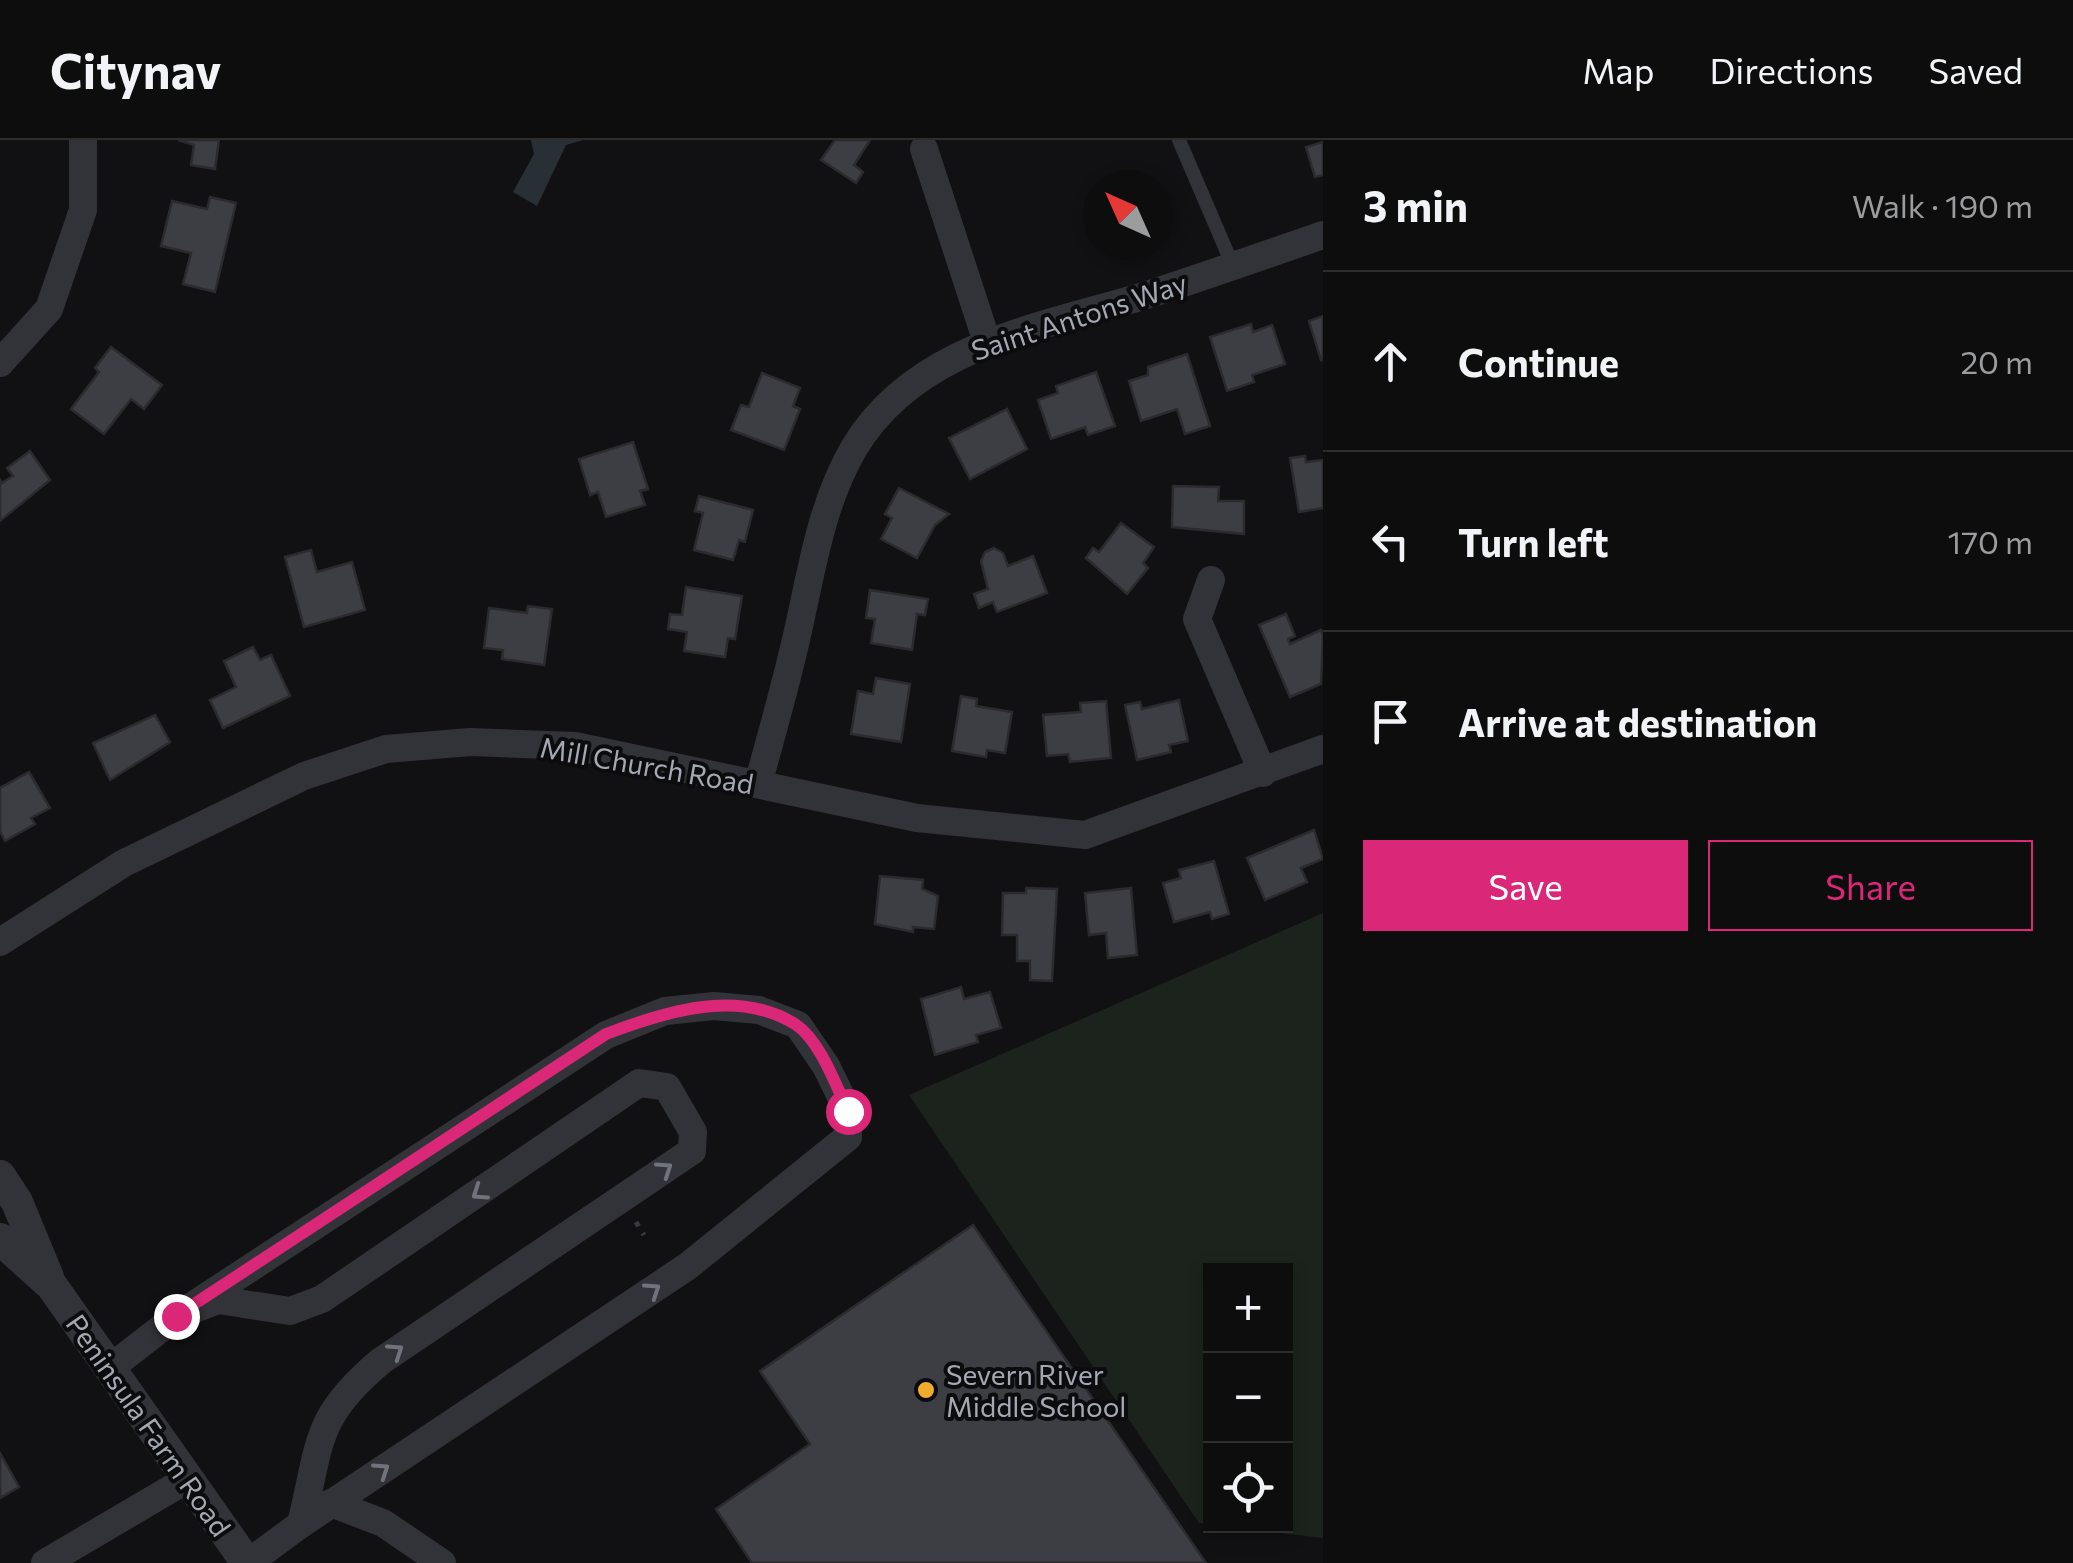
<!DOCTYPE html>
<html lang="en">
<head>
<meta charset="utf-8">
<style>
  :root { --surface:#0d0d0e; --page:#1b1b1c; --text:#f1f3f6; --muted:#9a9c9e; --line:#2d2d2e; --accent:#db2777 }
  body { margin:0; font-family:Commissioner,sans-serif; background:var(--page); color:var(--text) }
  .controls { position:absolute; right:30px; bottom:30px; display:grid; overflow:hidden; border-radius:0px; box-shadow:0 5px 15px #0003 }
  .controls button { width:90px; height:90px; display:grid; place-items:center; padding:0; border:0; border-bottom:2px solid var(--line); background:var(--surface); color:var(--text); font:50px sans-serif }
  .compass { position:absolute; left:1083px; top:30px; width:90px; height:90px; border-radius:50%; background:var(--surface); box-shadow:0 5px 15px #0003; rotate:315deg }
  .stop { position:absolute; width:30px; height:30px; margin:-22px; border:8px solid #db2777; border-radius:50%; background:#fff }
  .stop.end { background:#db2777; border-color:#fff; box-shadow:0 2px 10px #0008 }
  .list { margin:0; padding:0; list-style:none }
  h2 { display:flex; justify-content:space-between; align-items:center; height:130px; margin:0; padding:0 40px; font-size:42px }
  h2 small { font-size:32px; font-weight:400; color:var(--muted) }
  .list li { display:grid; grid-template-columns:65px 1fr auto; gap:30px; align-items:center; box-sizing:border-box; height:180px; padding:0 40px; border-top:2px solid var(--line) }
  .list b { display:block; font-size:38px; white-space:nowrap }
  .list em { font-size:32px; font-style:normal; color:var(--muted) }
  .actions { display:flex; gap:20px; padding:30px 40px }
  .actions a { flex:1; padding:22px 0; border:2px solid var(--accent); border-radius:0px; text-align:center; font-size:35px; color:var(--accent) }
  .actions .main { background:var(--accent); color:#fff }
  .icon { flex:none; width:55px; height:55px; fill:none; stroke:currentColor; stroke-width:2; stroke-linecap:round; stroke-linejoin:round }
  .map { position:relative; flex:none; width:1323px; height:1423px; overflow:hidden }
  header { display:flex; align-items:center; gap:60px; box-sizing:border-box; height:140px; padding:0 50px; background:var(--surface); border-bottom:2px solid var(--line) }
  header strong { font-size:48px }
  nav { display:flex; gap:55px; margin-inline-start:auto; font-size:35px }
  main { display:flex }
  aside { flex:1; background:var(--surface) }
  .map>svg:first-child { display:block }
</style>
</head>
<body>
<header>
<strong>Citynav</strong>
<nav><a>Map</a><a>Directions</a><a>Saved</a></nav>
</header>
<main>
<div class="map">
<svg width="1323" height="1423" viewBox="0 0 1323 1423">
  <rect width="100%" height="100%" fill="#111113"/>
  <polygon fill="#1c231c" points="1323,773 1323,1398 1221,1386 1286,1386 1286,1130 1210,1130 1210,1384 1199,1383 909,955"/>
  <polygon fill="#283036" points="531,0 583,0 566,5 537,66 513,52 534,14"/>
  <g fill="#3d3e43" stroke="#2b2b2f" stroke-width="2.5">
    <polygon points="178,0 219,0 215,29 191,25 194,5"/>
    <polygon points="835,0 870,0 854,25 863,32 856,43 821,20"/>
    <polygon points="1323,2 1323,35 1315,37 1306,7"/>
    <polygon points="210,57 236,63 215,152 183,144 191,113 161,106 172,61 207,69"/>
    <polygon points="1323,176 1323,219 1321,220 1309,181"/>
    <polygon points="1251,184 1253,192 1272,185 1285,224 1252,235 1254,242 1227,251 1210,197"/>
    <polygon points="111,207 162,245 144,269 131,259 104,294 71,269 99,232 95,228"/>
    <polygon points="1187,214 1210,286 1185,294 1177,269 1141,281 1129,241 1148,235 1148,227"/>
    <polygon points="1096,232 1115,286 1088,295 1085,287 1051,299 1038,260 1058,253 1056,246"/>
    <polygon points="762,233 800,248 793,266 800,269 784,310 731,290 741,265 749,267"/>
    <polygon points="1007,269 1027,309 970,339 949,298"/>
    <polygon points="633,302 648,349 640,351 645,365 606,377 598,352 590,355 579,319"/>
    <polygon points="30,311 50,340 0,381 0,340 2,343 13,336 7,328"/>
    <polygon points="1305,316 1306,322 1323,320 1323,368 1299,372 1290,318"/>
    <polygon points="1173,346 1219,347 1218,361 1244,361 1244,394 1172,387"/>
    <polygon points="899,348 949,374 935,385 917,418 881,399 892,378 885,374"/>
    <polygon points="699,356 753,370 745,402 739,400 733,420 694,410 703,373 695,371"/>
    <polygon points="1121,383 1154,407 1143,423 1148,428 1127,454 1086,418 1093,408 1099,412"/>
    <polygon points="994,408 1003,413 1008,426 1033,416 1047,453 997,472 993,462 979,468 974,454 988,449 981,421 985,412"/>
    <polygon points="311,410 317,432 352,422 365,470 304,487 285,417"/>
    <polygon points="686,447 742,456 735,499 728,498 725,517 684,511 687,492 668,489 670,474 682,475"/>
    <polygon points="870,450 928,459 925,475 917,474 912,510 871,503 875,479 866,478"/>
    <polygon points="528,466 552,469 544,525 502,519 503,510 484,508 489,468 527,473"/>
    <polygon points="1286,474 1295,496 1288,499 1290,504 1321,490 1323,496 1321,544 1290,557 1259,485"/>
    <polygon points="253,507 260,520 271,515 290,556 223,588 210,560 236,547 224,521"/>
    <polygon points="876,538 910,544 901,602 851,594 858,551 873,554"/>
    <polygon points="961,556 977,559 976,566 1012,572 1005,613 987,610 986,617 952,611"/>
    <polygon points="1179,560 1188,601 1169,605 1171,612 1137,620 1125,565 1140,562 1142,569"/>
    <polygon points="1106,561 1111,618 1070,622 1068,614 1047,616 1043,575 1081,572 1080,563"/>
    <polygon points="155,575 170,602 110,640 93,603"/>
    <polygon points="29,632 50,668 31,678 35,684 5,701 0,691 0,648"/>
    <polygon points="1314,690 1323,719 1301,728 1307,742 1265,760 1247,718"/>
    <polygon points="1214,721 1229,774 1212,779 1210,772 1174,782 1163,743 1181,738 1179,730"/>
    <polygon points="880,736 923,740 922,749 938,756 934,789 913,787 913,792 875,784"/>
    <polygon points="1026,748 1057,749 1052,841 1030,840 1030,821 1017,821 1017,795 1002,795 1003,753 1026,753"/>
    <polygon points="1131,748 1137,815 1108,818 1106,793 1089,795 1085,753"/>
    <polygon points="961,847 964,859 990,852 1001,888 976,895 978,902 935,915 921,859"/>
    <polygon points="973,1085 1206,1423 752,1423 716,1369 810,1304 760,1231"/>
    <polygon points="0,1313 19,1347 0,1358"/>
  </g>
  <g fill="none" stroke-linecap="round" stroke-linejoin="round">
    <polyline stroke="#383a3f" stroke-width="5" stroke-dasharray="5 8" stroke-linecap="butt" points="636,1082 644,1095"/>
    <polyline stroke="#323338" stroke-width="14" points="1179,0 1233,126"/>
    <g stroke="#323338" stroke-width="28">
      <polyline points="924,9 987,202"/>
      <polyline points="0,223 49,169 83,70 83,0"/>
      <polyline points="1211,440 1197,479 1263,633"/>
      <path d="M758 644C771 597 784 551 795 504 811 437 819 368 854 308 916 204 1044 187 1150 154 1208 135 1265 115 1323 95"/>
      <polyline points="0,802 124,723 304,636 386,609 470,602 575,606 917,678 1085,695 1323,609"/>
      <polyline points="177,1176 606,895 665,871 714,866 759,870 798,885 826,926 848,971 848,997 688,1126 301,1384"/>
      <path d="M110 1228 177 1176 218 1160 290 1171 322 1159 639 943 667 947 693 992 692 1011 381 1221C313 1278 321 1303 301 1384L248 1423"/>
      <polyline points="331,1363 383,1383 442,1423"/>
      <polyline points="45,1423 186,1340"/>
    </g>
    <g stroke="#323338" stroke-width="32">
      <polyline points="0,1036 17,1062 48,1137"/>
      <polyline points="0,1099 52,1146 247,1423"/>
    </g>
  </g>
  <defs><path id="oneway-chevron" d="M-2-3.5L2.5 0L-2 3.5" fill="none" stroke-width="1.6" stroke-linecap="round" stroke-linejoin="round" transform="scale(2.5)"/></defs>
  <g stroke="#70737c">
    <use href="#oneway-chevron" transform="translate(665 1029) rotate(-34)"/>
    <use href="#oneway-chevron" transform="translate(479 1053) rotate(146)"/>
    <use href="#oneway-chevron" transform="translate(653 1150) rotate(-34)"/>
    <use href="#oneway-chevron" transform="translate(396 1211) rotate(-34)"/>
    <use href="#oneway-chevron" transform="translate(382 1330) rotate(-34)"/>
  </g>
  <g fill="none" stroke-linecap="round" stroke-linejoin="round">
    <path stroke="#db2777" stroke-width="12" d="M176 1176 606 894C664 872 737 848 795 884 820 900 836 946 848 971"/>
  </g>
  <circle fill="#f0ac2c" stroke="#0c0c0e" stroke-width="4" cx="926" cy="1250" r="10"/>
  <g text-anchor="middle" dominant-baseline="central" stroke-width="8" stroke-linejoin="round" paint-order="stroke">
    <g font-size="28" fill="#a3a8b3" stroke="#0c0c0e">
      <text transform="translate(1079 176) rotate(-18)">Saint Antons Way</text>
      <text transform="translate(647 625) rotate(10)">Mill Church Road</text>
      <text transform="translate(149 1285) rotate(55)">Peninsula Farm Road</text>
    </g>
    <g font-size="28" fill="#a3a8b3" stroke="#0c0c0e" text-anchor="start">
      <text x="946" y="1234">Severn River<tspan x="946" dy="32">Middle School</tspan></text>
    </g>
  </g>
</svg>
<div class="controls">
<button>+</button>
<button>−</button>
<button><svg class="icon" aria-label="locate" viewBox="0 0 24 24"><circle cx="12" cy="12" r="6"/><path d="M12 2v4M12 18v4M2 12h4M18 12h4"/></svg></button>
</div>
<svg class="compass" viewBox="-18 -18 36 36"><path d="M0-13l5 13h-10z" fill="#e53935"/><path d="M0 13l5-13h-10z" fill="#9a9c9e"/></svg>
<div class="stop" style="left:848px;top:971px"></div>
<div class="stop end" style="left:176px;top:1176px"></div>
</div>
<aside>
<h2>3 min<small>Walk · 190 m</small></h2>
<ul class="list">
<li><svg class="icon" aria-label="ahead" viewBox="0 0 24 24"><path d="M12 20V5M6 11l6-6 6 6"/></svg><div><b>Continue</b></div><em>20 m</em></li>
<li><svg class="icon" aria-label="left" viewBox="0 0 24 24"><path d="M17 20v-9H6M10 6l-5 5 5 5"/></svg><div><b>Turn left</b></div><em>170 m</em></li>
<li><svg class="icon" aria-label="arrive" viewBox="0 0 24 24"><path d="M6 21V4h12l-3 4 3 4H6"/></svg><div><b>Arrive at destination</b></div></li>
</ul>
<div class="actions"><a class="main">Save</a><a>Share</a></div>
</aside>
</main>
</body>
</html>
